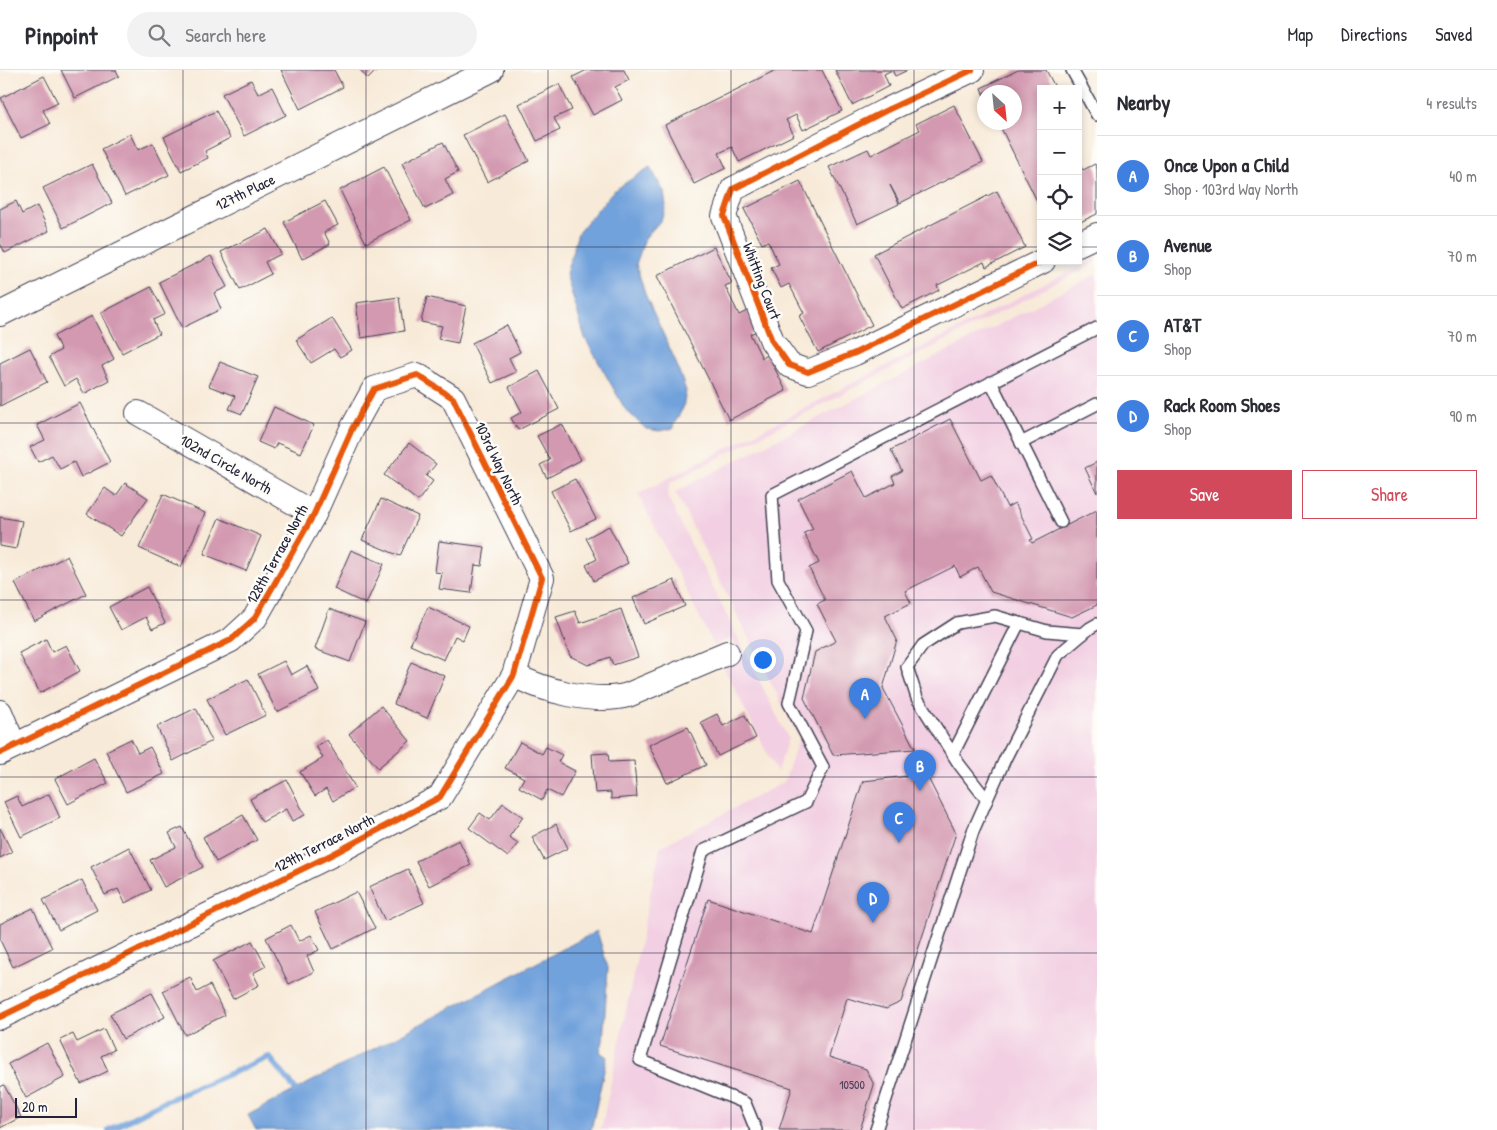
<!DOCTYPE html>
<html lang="en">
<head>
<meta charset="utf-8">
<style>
  :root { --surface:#fff; --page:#f2f2f3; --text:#2b2b33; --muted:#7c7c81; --line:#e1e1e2; --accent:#d1495b }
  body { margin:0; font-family:"Patrick Hand",sans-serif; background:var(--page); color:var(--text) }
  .controls { position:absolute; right:15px; top:15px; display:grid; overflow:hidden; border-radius:0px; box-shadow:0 2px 8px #0003 }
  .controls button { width:45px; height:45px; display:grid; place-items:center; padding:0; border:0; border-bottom:1px solid var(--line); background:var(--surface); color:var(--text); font:25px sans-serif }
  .compass { position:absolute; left:977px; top:15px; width:45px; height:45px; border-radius:50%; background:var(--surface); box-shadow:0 2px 8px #0003; rotate:153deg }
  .scale { position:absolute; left:15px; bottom:12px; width:62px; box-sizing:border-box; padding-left:5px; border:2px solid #22223b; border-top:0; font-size:14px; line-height:18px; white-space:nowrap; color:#22223b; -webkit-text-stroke:4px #fdfcf7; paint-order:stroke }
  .you { position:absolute; left:762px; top:589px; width:18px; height:18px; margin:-12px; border:4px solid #fff; border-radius:50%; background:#1a73e8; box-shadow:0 0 0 8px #1a73e833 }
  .badge { display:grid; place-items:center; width:32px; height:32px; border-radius:50%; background:var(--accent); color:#fff; font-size:16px; font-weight:700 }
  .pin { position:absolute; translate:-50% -41px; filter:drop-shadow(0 1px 2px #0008) }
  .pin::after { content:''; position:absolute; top:26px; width:18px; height:15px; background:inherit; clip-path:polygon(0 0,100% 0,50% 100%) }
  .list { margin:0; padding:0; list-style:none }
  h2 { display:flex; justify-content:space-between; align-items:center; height:65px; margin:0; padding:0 20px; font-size:21px }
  h2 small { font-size:16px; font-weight:400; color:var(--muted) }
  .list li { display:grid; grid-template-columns:32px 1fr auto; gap:15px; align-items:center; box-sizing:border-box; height:80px; padding:0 20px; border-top:1px solid var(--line) }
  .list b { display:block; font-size:19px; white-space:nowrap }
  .list p { margin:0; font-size:16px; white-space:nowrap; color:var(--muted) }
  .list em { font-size:16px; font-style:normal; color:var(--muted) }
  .actions { display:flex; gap:10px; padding:15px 20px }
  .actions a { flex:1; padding:11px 0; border:1px solid var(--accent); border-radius:0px; text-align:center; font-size:18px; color:var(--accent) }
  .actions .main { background:var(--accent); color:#fff }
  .icon { flex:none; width:28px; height:28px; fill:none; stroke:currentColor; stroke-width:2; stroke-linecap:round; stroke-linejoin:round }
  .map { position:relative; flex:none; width:1097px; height:1060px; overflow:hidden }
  header { display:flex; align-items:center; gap:30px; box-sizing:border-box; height:70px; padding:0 25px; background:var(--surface); border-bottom:1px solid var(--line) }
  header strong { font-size:24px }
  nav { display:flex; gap:28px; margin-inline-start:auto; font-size:18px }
  .search { width:350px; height:45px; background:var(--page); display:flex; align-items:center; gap:12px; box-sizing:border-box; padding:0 18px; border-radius:28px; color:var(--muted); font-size:19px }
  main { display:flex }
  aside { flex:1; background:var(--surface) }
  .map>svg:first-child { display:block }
</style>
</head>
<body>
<header>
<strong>Pinpoint</strong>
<div class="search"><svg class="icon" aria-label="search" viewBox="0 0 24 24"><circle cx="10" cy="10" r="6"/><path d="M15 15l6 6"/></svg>Search here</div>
<nav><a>Map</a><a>Directions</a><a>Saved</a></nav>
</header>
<main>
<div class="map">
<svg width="1097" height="1060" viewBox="0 0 1097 1060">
  <rect width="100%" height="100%" fill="#fdfcf7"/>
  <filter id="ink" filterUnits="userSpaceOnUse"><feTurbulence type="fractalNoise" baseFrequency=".02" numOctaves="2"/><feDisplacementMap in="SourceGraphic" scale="10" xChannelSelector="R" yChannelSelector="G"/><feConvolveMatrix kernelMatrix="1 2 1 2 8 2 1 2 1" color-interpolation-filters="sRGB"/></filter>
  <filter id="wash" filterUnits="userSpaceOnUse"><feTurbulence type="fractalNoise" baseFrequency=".0096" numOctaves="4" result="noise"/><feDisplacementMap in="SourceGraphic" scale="20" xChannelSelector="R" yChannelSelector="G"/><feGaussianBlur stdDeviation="1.12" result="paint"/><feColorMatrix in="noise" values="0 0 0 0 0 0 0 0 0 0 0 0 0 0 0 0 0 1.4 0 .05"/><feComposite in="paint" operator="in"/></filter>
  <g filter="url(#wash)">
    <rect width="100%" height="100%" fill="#f8ead8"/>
    <g fill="#f2cfe2">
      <polygon points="1097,187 1097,192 670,413 667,426 788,668 777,703 724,598 742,590 732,568 714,576 638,424"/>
      <polygon points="1097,204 1097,1060 601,1060 660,777 784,712 799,668 675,422"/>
    </g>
    <g fill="#72a2dc" stroke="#4a628c">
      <polygon points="650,97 664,122 666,136 661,150 645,168 636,194 645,224 675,290 686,321 683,338 673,356 674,358 660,361 646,359 625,339 585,268 566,204 578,163 613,121"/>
      <polygon points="597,861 608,898 603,971 600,982 607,987 591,1060 256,1060 248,1045"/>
    </g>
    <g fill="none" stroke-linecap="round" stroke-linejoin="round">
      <polyline stroke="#72a2dc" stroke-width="6" points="109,1060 161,1033 269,987 300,1025"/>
    </g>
    <g id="blocks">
      <g fill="#d399b0">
        <polygon points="61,0 116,0 119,6 75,28"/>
        <polygon points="281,0 334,0 343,17 300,39"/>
        <polygon points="360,0 377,0 368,9"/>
        <polygon points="587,0 624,0 629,10 615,17 622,30 593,45 573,7"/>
        <polygon points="776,0 822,0 842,41 803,60 796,45 786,50 794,65 739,92 732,77 719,83 726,98 694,114 665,55"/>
        <polygon points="835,0 908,0 895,6 892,0 884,4 889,16 852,35"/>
        <polygon points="1018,0 1046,0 1056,19 1041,19 1041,139 998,52 1014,52 1014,22 984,22 984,26 981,18"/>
        <polygon points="44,6 58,33 43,40 50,54 21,68 1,28"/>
        <polygon points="251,10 258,24 272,17 286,45 244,66 222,24"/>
        <polygon points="559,14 572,40 554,48 560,60 537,71 519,34"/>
        <polygon points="954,35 983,92 900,133 890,115 899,134 857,154 829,97 868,79 871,85 875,83 920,60 916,54"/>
        <polygon points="216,41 230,68 205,81 208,88 181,101 164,67"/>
        <polygon points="505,44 529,91 487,112 463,65"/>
        <polygon points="130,64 138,80 153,73 169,105 125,126 101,79"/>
        <polygon points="443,72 458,102 445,109 453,125 425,139 402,93"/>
        <polygon points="1078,92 1083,100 1095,94 1097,99 1097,144 1078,153"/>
        <polygon points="92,94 112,133 63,158 43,118"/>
        <polygon points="384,97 411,150 366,173 340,120"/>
        <polygon points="800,111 872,255 818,282 799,246 804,243 789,214 781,218 771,198 779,194 768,171 762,174 744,139"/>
        <polygon points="997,121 1025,177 986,197 984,192 940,214 937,215 939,220 902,239 874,184"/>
        <polygon points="16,131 22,144 37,136 49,161 5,183 0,173 0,139"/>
        <polygon points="325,131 338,155 324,162 330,174 302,189 284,152"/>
        <polygon points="268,159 281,184 265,192 271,204 240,220 221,182"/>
        <polygon points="714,177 732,213 725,216 727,220 739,245 747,241 757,261 750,264 762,288 768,285 786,321 729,350 657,206"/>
        <polygon points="211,186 227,217 214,223 221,239 182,258 159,212"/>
        <polygon points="151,217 165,244 153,250 159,264 122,283 101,243"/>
        <polygon points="399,227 404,261 361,268 356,233"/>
        <polygon points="427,227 466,236 458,273 438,269 442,256 421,252"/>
        <polygon points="92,246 114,289 102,296 109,310 84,324 76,309 64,316 49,287 61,280 54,266"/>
        <polygon points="332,248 352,280 340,287 334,279 311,293 296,270"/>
        <polygon points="507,255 520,282 509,288 516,302 492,313 472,273"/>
        <polygon points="30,278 47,312 0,336 0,293"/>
        <polygon points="220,292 258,307 242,344 229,339 235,326 209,316"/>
        <polygon points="539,301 559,339 518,360 511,348 522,342 509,317"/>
        <polygon points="80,333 110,392 81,407 74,392 60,399 52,385 38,392 30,377 45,370 37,355"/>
        <polygon points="274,337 314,355 301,383 277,373 274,379 258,372"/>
        <polygon points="950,349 981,410 991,405 1007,437 1015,433 1033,469 1030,470 1032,473 1097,440 1097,535 1072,547 991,522 978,497 960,507 955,496 905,521 911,533 885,546 897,570 883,618 915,679 833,685 804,628 815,582 836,571 817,534 825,530 809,498 819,493 804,463 813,459 798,429 852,401 866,428 895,413 892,406 902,401 891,380"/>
        <polygon points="562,354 581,390 547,408 540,395 550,390 537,366"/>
        <polygon points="409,373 436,394 426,406 433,411 418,431 384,405"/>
        <polygon points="1097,392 1097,423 1085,398"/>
        <polygon points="575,409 596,449 571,461 551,421"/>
        <polygon points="125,413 148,428 121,466 87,444 105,418 116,426"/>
        <polygon points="163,424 205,443 181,497 139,478"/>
        <polygon points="381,429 418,446 400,486 362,470"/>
        <polygon points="0,447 22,451 16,479 0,476"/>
        <polygon points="219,448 261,466 246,501 204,484"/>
        <polygon points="609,456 628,493 594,511 586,495 597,489 586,468"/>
        <polygon points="439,471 485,477 482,496 475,495 471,523 439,519 442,503 435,502"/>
        <polygon points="351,480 384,494 366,534 334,519"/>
        <polygon points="67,486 86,524 34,551 15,513"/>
        <polygon points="674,510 685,536 644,554 633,528"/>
        <polygon points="147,517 165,553 152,559 146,547 121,560 109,537"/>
        <polygon points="428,537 469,556 463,570 455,566 444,590 410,575"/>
        <polygon points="329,539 365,552 350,592 315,579"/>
        <polygon points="621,539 638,587 613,595 610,587 588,595 570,586 556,547 575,541 580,553"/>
        <polygon points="46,569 52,582 66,575 80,601 40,623 19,583"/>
        <polygon points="284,591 291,605 307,596 319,621 277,642 258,604"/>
        <polygon points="411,592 445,606 427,648 394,634"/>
        <polygon points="248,609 266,645 225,665 207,629"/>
        <polygon points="381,636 410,671 378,698 349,664"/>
        <polygon points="196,638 212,671 173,691 157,657"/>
        <polygon points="717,644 723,656 745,645 756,668 718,686 701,652"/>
        <polygon points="688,657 706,695 667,713 649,675"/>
        <polygon points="131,669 138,683 150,677 164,704 126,722 106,681"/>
        <polygon points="327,670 355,717 333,731 326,719 315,726 300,702 323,688 316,676"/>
        <polygon points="520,672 542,684 546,677 562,685 558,692 575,701 561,727 547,720 542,730 519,717 524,708 505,698"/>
        <polygon points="608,683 609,692 634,691 637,727 611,729 611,722 595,723 592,684"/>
        <polygon points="94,688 108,713 68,734 55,709"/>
        <polygon points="926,704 956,763 901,932 886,939 847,928 829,987 866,999 874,1015 860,1060 779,1060 792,1018 660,976 708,829 813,864 863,711"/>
        <polygon points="287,710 305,745 292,751 286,739 262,752 250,729"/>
        <polygon points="49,724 60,748 21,767 4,732 17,726 22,737"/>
        <polygon points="503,733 523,747 509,767 518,773 508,787 469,758 480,743 490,750"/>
        <polygon points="243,745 257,770 216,792 203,767"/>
        <polygon points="556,754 568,778 544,790 532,767"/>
        <polygon points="182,757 203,797 164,817 150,790 176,777 169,763"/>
        <polygon points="0,758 12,782 0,788"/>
        <polygon points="459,770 471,795 429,816 416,791"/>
        <polygon points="129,777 151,820 125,833 118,819 105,825 91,797"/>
        <polygon points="408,799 424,833 385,851 369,817"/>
        <polygon points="82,810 97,840 59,860 43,830"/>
        <polygon points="356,822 375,858 333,879 315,842"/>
        <polygon points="33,838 52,878 13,897 0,870 0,854"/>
        <polygon points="291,855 299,871 311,865 319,880 307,886 314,902 289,914 266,868"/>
        <polygon points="252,871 266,896 253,903 259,915 233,929 213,891"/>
        <polygon points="190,907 197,922 210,915 225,945 185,965 163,921"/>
        <polygon points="152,923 165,947 123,969 110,944"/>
        <polygon points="104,959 114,980 101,986 108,1001 81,1014 60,970 73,964 77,972"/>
        <polygon points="47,973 65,1007 26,1028 8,994"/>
        <polygon points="4,1015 21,1047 0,1058 0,1017"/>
      </g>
    </g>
  </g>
  <g filter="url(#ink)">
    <use href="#blocks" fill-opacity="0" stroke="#424053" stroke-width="1"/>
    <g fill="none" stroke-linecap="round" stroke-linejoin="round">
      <defs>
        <g id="lane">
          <polyline points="1072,0 1097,45"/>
          <polyline points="991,312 1061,452"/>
          <polyline points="1021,373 1097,334"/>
          <polyline points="953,684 1019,553"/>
          <polyline points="987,730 959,694 917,628 907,597 923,575 957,553 995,546 1047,561 1083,564"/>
          <polyline points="756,1060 745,1033 640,990 703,781 806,732 823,697 789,633 806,561 778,510 772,425 1097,258"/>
          <polyline points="876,1060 973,761 1005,689 1058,585 1090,558 1097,554"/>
        </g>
        <g id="street">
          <polyline points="972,0 885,41 739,116 733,119 724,146 772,271 789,295 808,302 855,283 1043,191"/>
          <polyline points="1078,174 1097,165"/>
          <polyline points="0,244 491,0"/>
          <polyline points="138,343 314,444"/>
          <path d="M514 605C544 621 595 634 628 625L727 583"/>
          <polyline points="0,642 14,676"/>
          <polyline points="0,683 231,570 255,548 314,444 352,359 374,319 417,305 453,328 542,508 514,605 440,727 333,784 0,947"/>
        </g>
      </defs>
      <use href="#lane" stroke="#424053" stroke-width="14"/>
      <use href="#street" stroke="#424053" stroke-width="26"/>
      <use href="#lane" stroke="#fff" stroke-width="11"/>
      <use href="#street" stroke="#fff" stroke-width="24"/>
      <defs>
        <g id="cycleway">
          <polyline points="972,0 885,41 739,116 733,119 724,146 772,271 789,295 808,302 855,283 1043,191"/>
          <polyline points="0,683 231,570 255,548 314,444 352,359 374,319 417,305 453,328 542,508 514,605 440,727 333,784 0,947"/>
        </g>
      </defs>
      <use href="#cycleway" stroke="#fdfcf7" stroke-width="9"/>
      <use href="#cycleway" stroke="#e8590c" stroke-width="6"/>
    </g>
  </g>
  <path fill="none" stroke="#22223b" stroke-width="1" stroke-opacity="0.55" d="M183 0V1060M366 0V1060M548 0V1060M731 0V1060M914 0V1060M0 177H1041M1078 177H1097M0 353H1097M0 530H1097M0 707H1097M0 883H1097"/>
  <g text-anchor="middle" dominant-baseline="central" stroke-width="5" stroke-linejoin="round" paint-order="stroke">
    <g font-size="12" fill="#4e4058">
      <text x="852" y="1014">10500</text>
    </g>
    <g font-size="15" fill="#22223b" stroke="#fdfcf7">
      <text transform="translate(245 122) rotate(-26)">127th Place</text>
      <text transform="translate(762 211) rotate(69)">Whitting Court</text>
      <text transform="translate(499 393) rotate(64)">103rd Way North</text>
      <text transform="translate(226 394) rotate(30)">102nd Circle North</text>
      <text transform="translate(277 484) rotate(-61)">128th Terrace North</text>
      <text transform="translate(324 773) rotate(-27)">129th Terrace North</text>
    </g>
  </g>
</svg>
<div class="controls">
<button>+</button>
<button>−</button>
<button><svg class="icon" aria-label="locate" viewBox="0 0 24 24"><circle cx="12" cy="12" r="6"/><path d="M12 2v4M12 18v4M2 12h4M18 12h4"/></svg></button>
<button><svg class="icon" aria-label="layers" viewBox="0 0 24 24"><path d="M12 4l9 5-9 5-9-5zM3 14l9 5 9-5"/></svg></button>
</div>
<svg class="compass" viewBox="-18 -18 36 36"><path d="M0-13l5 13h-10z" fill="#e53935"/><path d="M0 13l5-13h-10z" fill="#7c7c81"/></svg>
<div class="scale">20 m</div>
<div class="you"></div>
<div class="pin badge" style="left:865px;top:649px;background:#3f7fe0">A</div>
<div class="pin badge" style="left:920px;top:721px;background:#3f7fe0">B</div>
<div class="pin badge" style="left:899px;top:773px;background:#3f7fe0">C</div>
<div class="pin badge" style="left:873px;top:853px;background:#3f7fe0">D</div>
</div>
<aside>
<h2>Nearby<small>4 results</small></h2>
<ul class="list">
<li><span class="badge" style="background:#3f7fe0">A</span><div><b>Once Upon a Child</b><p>Shop · 103rd Way North</p></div><em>40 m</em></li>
<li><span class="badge" style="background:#3f7fe0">B</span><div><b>Avenue</b><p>Shop</p></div><em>70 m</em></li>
<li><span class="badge" style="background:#3f7fe0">C</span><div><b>AT&amp;T</b><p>Shop</p></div><em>70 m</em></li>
<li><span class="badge" style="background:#3f7fe0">D</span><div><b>Rack Room Shoes</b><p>Shop</p></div><em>90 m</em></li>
</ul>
<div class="actions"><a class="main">Save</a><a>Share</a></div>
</aside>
</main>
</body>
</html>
